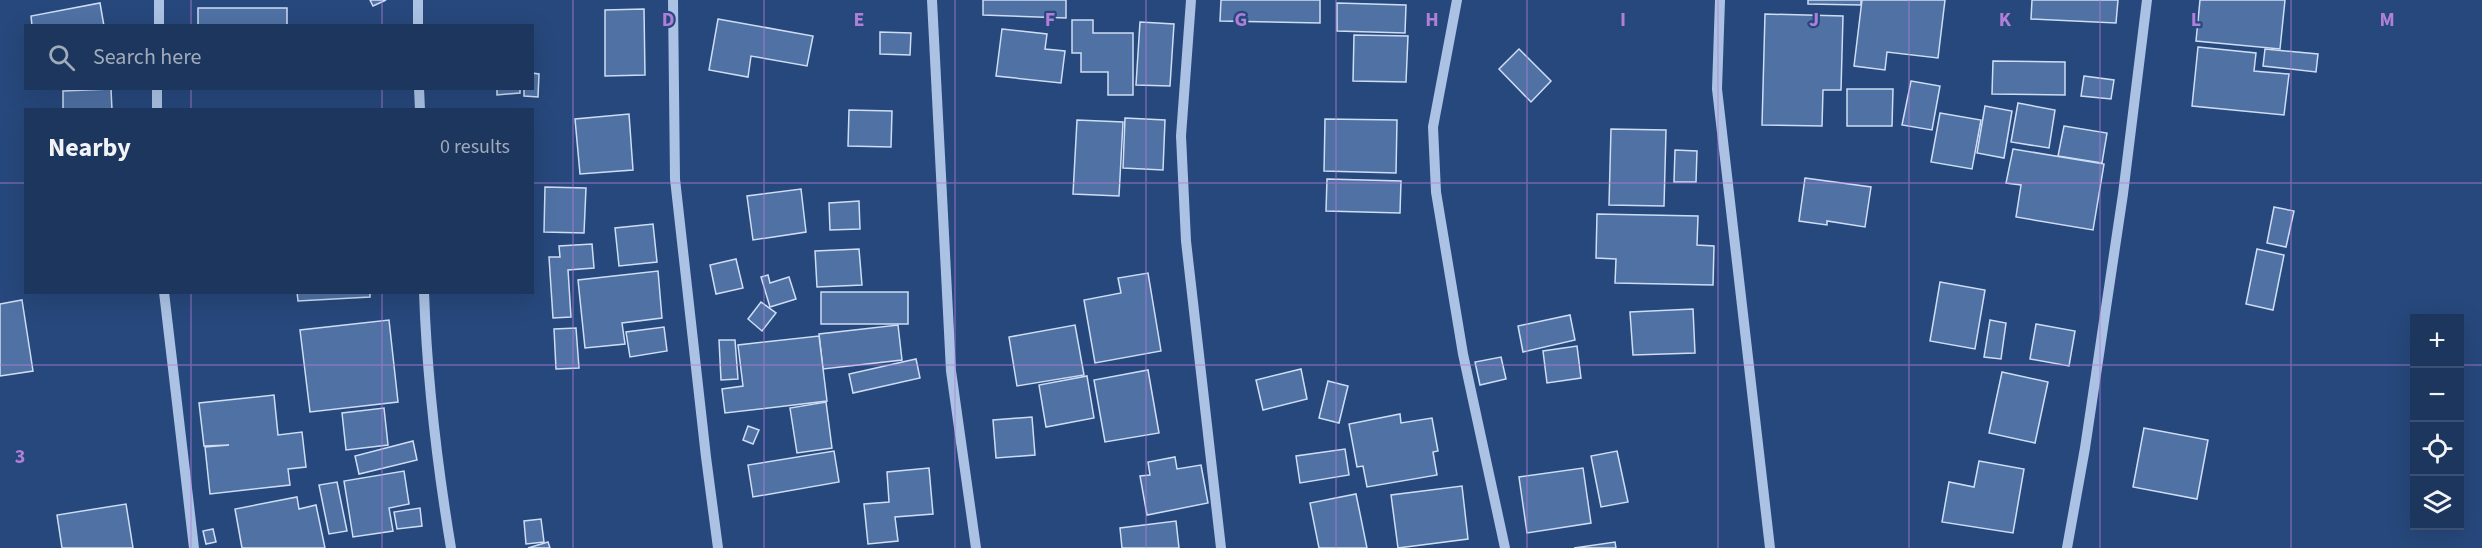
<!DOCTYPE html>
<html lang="en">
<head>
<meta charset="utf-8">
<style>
  :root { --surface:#1d365d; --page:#2a4166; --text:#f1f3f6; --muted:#a0abbc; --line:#3b5072 }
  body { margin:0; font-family:"Source Sans 3",sans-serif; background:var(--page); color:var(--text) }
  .controls { position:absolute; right:18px; bottom:18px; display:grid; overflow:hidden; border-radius:0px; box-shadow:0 6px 24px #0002 }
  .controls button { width:54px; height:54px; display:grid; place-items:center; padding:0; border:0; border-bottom:2px solid var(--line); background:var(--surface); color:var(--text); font:30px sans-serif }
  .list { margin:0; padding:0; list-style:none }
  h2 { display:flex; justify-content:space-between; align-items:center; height:78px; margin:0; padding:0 24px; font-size:26px }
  h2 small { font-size:20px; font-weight:400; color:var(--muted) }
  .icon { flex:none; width:33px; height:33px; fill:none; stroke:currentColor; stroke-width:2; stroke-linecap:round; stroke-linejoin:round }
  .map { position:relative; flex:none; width:2482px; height:548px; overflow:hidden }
  .search { position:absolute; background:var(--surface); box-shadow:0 6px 24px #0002; left:24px; top:24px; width:510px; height:66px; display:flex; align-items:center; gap:15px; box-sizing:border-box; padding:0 21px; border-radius:0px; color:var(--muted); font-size:22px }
  .panel { position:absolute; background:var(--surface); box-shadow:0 6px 24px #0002; left:24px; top:108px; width:510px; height:186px; border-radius:0px }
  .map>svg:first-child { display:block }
</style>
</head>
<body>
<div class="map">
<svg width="2482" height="548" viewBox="0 0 2482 548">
  <rect width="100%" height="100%" fill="#27487c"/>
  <g fill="#4f71a4" stroke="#ceddf4" stroke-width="1.5">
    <polygon points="370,0 386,0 373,6"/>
    <polygon points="983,0 1066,0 1066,18 983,15"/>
    <polygon points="1221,0 1320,0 1320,23 1220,21"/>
    <polygon points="1808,0 1861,0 1861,5 1808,4"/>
    <polygon points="1862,0 1945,0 1938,58 1887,52 1885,70 1854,66"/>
    <polygon points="2032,0 2118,0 2116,23 2031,19"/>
    <polygon points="2200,0 2285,0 2280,49 2196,41"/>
    <polygon points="100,3 104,26 32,26 31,16"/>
    <polygon points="1337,3 1406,5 1405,33 1337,31"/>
    <rect x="198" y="8" width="89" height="18"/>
    <polygon points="644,9 645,75 605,76 605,10"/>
    <polygon points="1765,14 1843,16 1841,90 1823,90 1822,126 1762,125"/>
    <polygon points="718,19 813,36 807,66 751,56 748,77 709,70"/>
    <polygon points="1072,20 1093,20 1093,33 1133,33 1133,95 1108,95 1108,72 1081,72 1081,53 1072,53"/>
    <polygon points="1140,22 1174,24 1170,86 1136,85"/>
    <polygon points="1002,29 1047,34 1045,49 1065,51 1061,83 996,76"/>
    <polygon points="880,32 911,33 910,55 880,54"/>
    <polygon points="1354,35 1408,36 1406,82 1353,81"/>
    <polygon points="2198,47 2256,53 2254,71 2289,74 2284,115 2192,106"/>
    <polygon points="1519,49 1551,81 1531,102 1499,69"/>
    <polygon points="2265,49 2318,54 2316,72 2263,66"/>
    <polygon points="1993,61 2065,62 2065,95 1992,94"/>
    <polygon points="532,73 539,74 538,97 524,96 524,88 532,88"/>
    <polygon points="2084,76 2114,80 2111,99 2081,96"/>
    <polygon points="1911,81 1940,86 1932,130 1902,125"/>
    <polygon points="497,88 520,88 520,93 497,95"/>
    <polygon points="111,89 112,110 63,110 63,91"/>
    <polygon points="1847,89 1893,89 1892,126 1847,126"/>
    <polygon points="2018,103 2055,110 2049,148 2011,142"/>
    <polygon points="1985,106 2012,111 2004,158 1977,153"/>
    <polygon points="849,110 892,111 891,147 848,146"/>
    <polygon points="1940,113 1981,120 1972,169 1931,162"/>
    <polygon points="629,114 633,170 580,174 575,119"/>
    <polygon points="1125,118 1165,120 1163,170 1123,168"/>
    <polygon points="1325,119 1397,120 1396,173 1324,171"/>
    <polygon points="1077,120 1123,122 1119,196 1073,194"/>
    <polygon points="2064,126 2107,133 2102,163 2058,156"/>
    <polygon points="1611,129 1666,130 1664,206 1609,205"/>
    <polygon points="2013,149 2104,164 2093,230 2016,217 2021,185 2006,183"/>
    <polygon points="1675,150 1697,151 1696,182 1674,182"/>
    <polygon points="1805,178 1871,187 1865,227 1827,221 1827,225 1799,221"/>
    <polygon points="1327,179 1401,181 1400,213 1326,211"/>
    <polygon points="545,187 586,188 584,233 544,232"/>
    <polygon points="801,189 806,232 753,240 747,196"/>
    <polygon points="859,201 860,229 830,230 829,203"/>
    <polygon points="2274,207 2294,211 2286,247 2267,243"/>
    <polygon points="1597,214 1698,216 1697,245 1714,246 1713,285 1615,283 1616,259 1596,258"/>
    <polygon points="653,224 657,262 619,266 615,228"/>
    <polygon points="592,244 594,268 568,270 571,317 553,318 549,257 560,257 559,246"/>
    <polygon points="859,249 862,285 817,287 815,251"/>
    <polygon points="2257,249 2284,255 2273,310 2246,304"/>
    <polygon points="736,259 743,288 716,294 710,265"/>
    <polygon points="658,271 662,318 622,323 625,344 585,348 578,280"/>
    <polygon points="1148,273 1161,351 1095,363 1084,300 1121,293 1118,278"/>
    <polygon points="768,275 770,283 789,277 796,299 770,307 761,277"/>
    <polygon points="1940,282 1985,290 1975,349 1930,341"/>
    <polygon points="297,292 370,292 370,297 298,301"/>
    <rect x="821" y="292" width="87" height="32"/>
    <polygon points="22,300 33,371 0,376 0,304"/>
    <polygon points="761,302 776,313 762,331 748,319"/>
    <polygon points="1693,309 1695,353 1633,355 1630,312"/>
    <polygon points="1570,315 1575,340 1523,352 1518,326"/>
    <polygon points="389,320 398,402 310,412 300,330"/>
    <polygon points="1990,320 2006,323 2001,359 1984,357"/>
    <polygon points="2036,324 2075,331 2069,366 2030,359"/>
    <polygon points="898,325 902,360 823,369 819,334"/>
    <polygon points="1075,325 1084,375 1017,386 1009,337"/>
    <polygon points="664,327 667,351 630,357 626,332"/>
    <polygon points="576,328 579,368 556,369 554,329"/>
    <polygon points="819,336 827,401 725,413 722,389 743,386 738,345"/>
    <polygon points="719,340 735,340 738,379 721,380"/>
    <polygon points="1577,346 1581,378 1547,383 1543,351"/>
    <polygon points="1501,357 1506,379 1480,385 1475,362"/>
    <polygon points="916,359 920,378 853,393 849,374"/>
    <polygon points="1301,369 1307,399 1263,410 1256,380"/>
    <polygon points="1148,370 1159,433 1105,442 1094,380"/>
    <polygon points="2002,372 2048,382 2035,443 1989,433"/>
    <polygon points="1087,376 1094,418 1046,427 1039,385"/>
    <polygon points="1328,381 1348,386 1339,423 1319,418"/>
    <polygon points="274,395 278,435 302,432 306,467 288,469 290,485 210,494 205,447 229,445 204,446 199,403"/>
    <polygon points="826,402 832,448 797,453 790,408"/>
    <polygon points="384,408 388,445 346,450 342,413"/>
    <polygon points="1400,414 1401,423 1432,418 1438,451 1433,452 1437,475 1367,487 1363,466 1357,467 1349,424"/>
    <polygon points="1032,417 1035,455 996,458 993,420"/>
    <polygon points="748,426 759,430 753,444 743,440"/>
    <polygon points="2144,428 2208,440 2197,499 2133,487"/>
    <polygon points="413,441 417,460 359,474 355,456"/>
    <polygon points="1345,449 1349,475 1300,483 1296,456"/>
    <polygon points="834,451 839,482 753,497 748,465"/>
    <polygon points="1617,451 1628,502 1601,507 1591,456"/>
    <polygon points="1175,457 1177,469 1201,465 1208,503 1147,515 1140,476 1150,475 1148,462"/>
    <polygon points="1979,461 2024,469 2013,533 1942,522 1949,482 1974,487"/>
    <polygon points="929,468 933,514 895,517 898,541 868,544 864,504 889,502 887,472"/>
    <polygon points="1583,468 1591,523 1527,533 1519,477"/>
    <polygon points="404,471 409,504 389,508 393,531 353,537 344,481"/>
    <polygon points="337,482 347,531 329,534 319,485"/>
    <polygon points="1462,486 1468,539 1398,548 1391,495"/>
    <polygon points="1356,494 1367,548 1319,548 1310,503"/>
    <polygon points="297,497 299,509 316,505 325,548 242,548 235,509"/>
    <polygon points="126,504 133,548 62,548 57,515"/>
    <polygon points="420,508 422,526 397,529 394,512"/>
    <polygon points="541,519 544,542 526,544 524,521"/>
    <polygon points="1176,521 1179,548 1122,548 1120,528"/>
    <polygon points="213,529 216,542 206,544 203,531"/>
    <polygon points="548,542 550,548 528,548"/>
    <polygon points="1615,542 1616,548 1574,548"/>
  </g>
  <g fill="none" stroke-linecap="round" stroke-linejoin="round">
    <g stroke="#abc2e4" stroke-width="10">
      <polyline points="418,0 418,26"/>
      <polyline points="673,0 675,179 706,457 718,548"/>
      <polyline points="932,0 951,371 976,548"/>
      <polyline points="1191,0 1181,136 1186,241 1221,548"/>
      <polyline points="1457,0 1433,127 1436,192 1463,354 1505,548"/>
      <polyline points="1720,0 1717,89 1770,548"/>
      <polyline points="159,26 159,0"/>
      <polyline points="419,88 420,110"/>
      <polyline points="157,110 157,88"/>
      <polyline points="164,292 194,548"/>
      <path d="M424 292C427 378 437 464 451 548"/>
      <polyline points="2067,548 2085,448 2123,194 2147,0"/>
    </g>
  </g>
  <path fill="none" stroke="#b080d9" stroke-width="1.5" stroke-opacity="0.55" d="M191 0V26M382 0V26M573 0V548M764 0V548M955 0V548M1146 0V548M1336 0V548M1527 0V548M1718 0V548M1909 0V548M2100 0V548M2291 0V548M191 88V110M382 88V110M0 183H26M532 183H2482M191 292V548M382 292V548M0 365H2414M2460 365H2482"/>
  <g font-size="20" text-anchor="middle" font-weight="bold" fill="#b080d9" stroke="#27487c" stroke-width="4.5" stroke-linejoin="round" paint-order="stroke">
    <text x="668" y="26">D</text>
    <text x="859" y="26">E</text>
    <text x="1050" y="26">F</text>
    <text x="1241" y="26">G</text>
    <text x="1432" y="26">H</text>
    <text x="1623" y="26">I</text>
    <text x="1814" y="26">J</text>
    <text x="2005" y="26">K</text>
    <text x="2196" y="26">L</text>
    <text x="2387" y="26">M</text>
    <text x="20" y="463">3</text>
  </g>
</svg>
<div class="controls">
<button>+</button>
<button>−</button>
<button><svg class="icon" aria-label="locate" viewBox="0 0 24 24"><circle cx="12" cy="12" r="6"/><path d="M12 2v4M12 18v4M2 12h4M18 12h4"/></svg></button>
<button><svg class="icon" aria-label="layers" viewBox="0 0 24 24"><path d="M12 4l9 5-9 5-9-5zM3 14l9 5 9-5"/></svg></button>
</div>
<div class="search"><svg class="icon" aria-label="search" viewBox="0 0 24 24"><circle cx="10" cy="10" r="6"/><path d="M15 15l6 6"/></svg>Search here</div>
<section class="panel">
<h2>Nearby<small>0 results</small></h2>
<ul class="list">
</ul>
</section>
</div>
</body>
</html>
